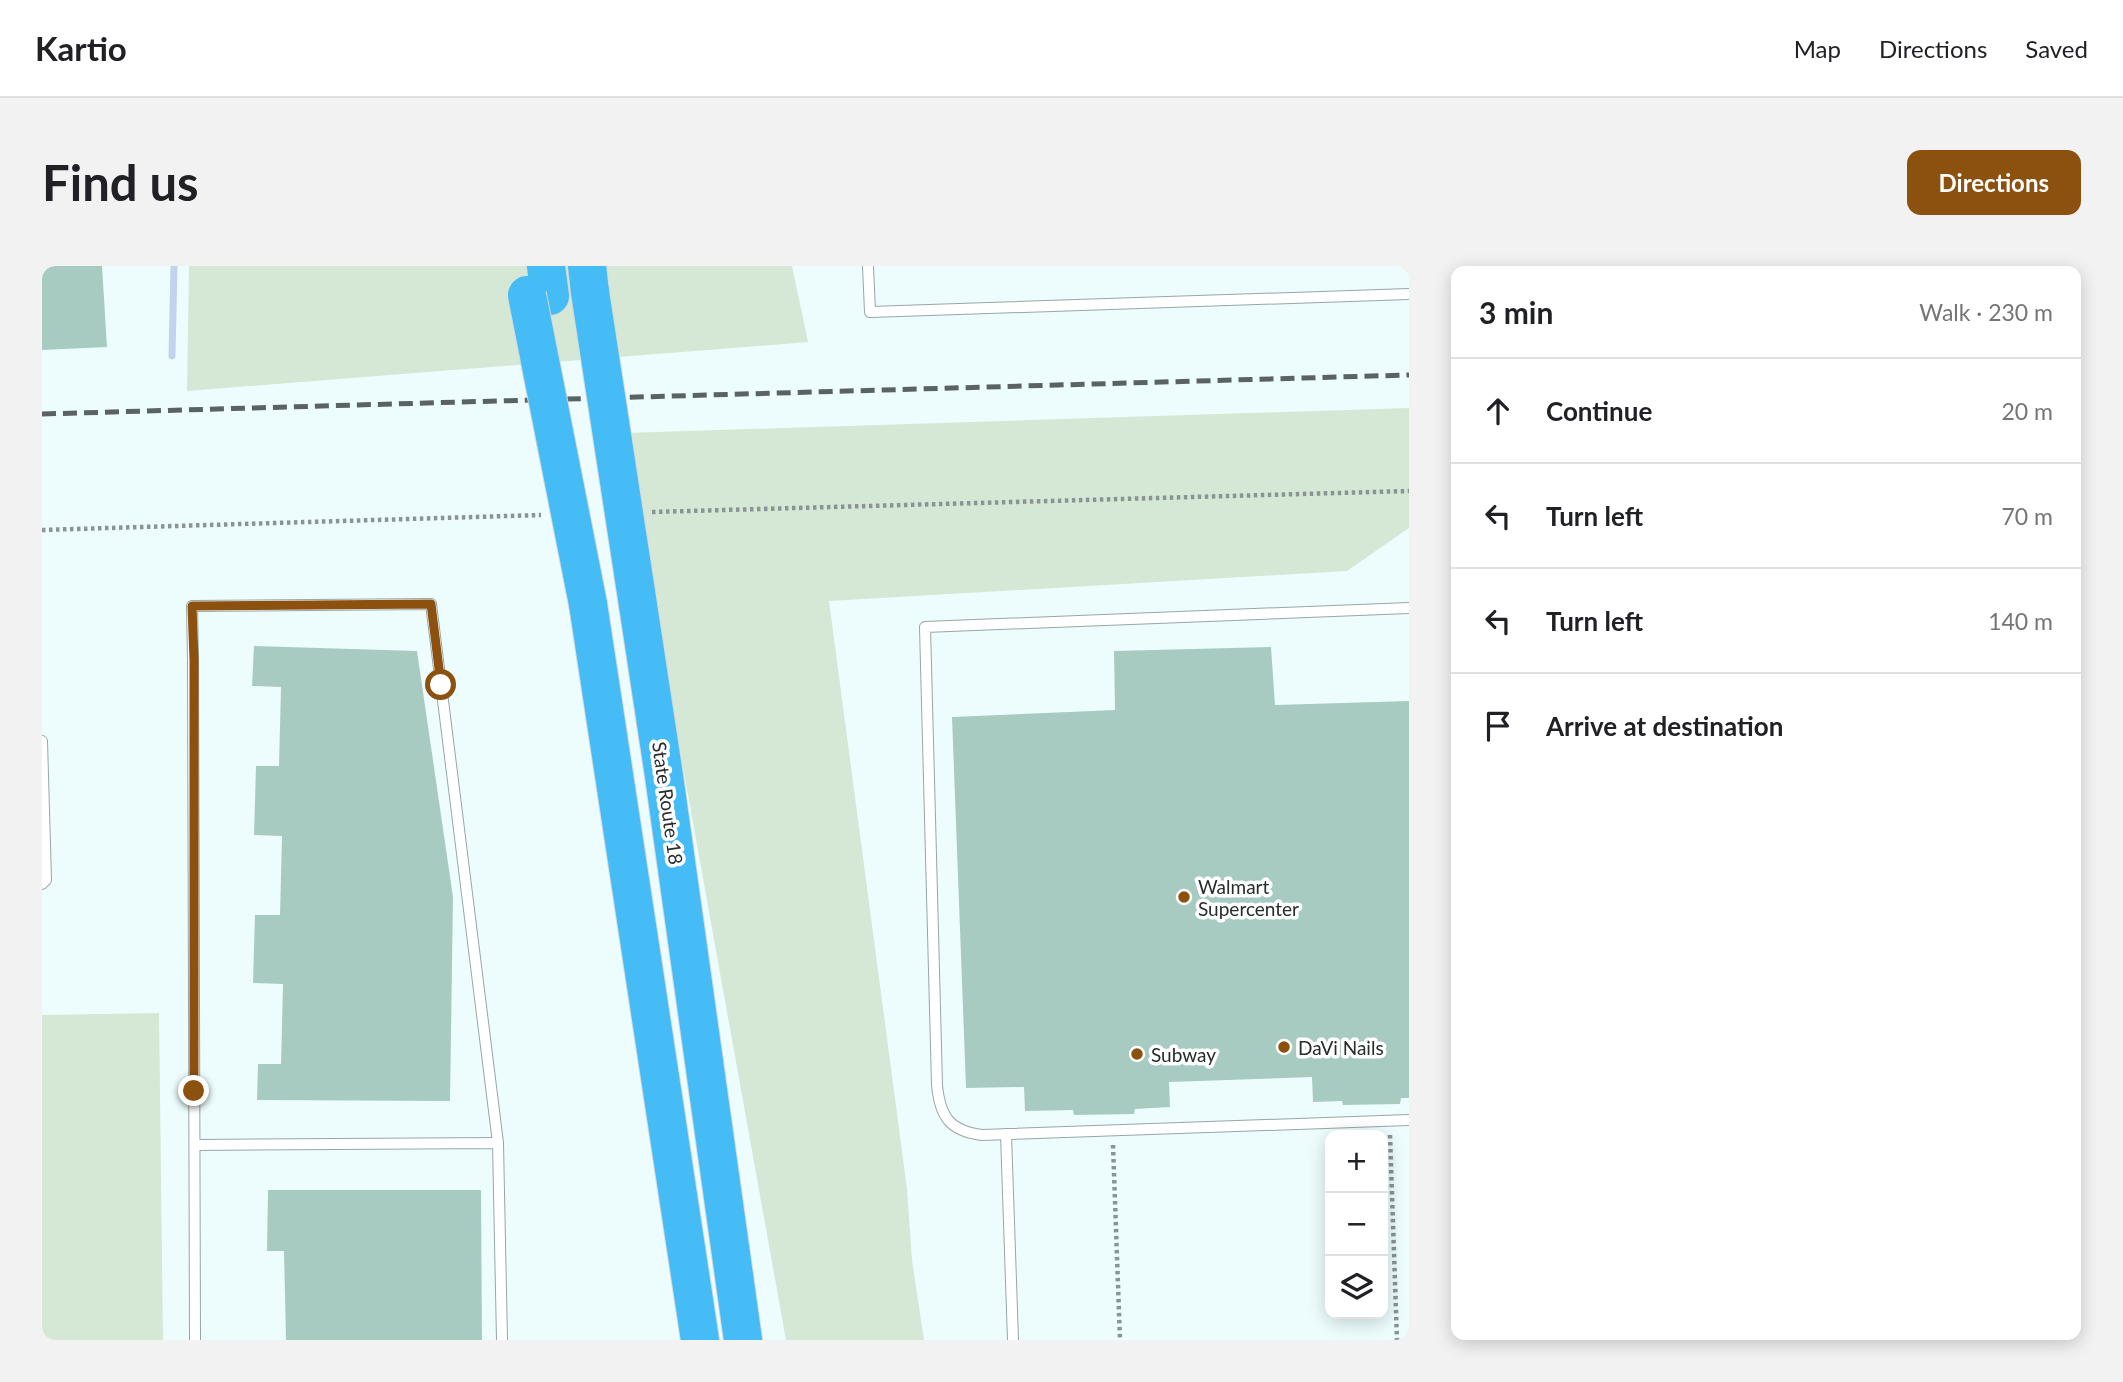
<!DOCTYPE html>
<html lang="en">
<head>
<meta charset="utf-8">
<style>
  :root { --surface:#fff; --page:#f2f2f2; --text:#202124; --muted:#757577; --line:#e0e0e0; --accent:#8c510e }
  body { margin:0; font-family:Lato,sans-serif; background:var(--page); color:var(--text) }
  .controls { position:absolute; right:21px; bottom:21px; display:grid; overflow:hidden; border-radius:14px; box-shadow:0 4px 18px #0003 }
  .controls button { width:63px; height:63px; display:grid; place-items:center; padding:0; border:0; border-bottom:2px solid var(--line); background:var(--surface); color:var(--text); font:35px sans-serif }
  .stop { position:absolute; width:21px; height:21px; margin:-16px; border:5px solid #8c510e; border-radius:50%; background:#fff }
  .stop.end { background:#8c510e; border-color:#fff; box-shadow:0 2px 7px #0008 }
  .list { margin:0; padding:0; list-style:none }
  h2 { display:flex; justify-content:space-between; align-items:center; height:91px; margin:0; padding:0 28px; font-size:30px }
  h2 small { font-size:23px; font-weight:400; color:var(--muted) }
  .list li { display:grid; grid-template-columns:46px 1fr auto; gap:21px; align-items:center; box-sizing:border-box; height:105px; padding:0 28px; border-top:2px solid var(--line) }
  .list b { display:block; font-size:26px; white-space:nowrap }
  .list em { font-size:23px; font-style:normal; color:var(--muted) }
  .icon { flex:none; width:38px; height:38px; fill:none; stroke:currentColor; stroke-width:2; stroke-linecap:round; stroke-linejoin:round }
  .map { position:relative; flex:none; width:1367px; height:1074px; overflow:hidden; border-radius:14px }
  header { display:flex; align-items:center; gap:42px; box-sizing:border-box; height:98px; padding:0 35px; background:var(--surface); border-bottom:2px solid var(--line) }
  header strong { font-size:33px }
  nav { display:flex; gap:38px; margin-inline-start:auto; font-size:24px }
  .intro { display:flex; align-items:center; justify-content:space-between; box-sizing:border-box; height:168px; padding:0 42px }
  h1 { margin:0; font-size:49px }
  .button { padding:18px 32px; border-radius:14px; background:var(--accent); color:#fff; font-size:24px; font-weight:700 }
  main { display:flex; gap:42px; padding:0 42px }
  aside { flex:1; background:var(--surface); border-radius:14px; box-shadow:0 4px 18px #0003 }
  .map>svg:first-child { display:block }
</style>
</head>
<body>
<header>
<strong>Kartio</strong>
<nav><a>Map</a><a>Directions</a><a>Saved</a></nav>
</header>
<div class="intro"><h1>Find us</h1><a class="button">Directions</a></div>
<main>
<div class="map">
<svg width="1367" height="1074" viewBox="0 0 1367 1074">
  <rect width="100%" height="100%" fill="#edfdfe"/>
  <g fill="#d4e8d5">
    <polygon points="147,0 750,0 766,76 145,125"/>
    <polygon points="1367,142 1367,262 1305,305 787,335 865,923 870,994 882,1074 744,1074 616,362 584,167"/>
    <polygon points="117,747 121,1074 0,1074 0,749"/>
  </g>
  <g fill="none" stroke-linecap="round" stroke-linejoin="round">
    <polyline stroke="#c3d2ed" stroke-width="7" points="130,90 132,0"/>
  </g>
  <g fill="#a8cbc1">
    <polygon points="0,0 60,0 65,81 0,84"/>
    <polygon points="212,380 375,385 411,631 408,835 215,834 216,798 239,798 241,718 211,717 213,649 238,649 240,570 212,569 214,500 237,500 239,421 210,420"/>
    <polygon points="1229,381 1233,439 1367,435 1367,832 1359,832 1358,838 1301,839 1300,835 1271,836 1270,811 1127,816 1128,841 1093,843 1092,848 1032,849 1031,844 983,845 982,821 924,822 910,451 1073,444 1072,385"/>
    <polygon points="226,924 439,924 440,1074 244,1074 242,985 225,985"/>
  </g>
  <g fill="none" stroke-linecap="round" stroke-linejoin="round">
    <defs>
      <g id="lane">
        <polyline points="826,0 828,46 1367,28"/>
        <path d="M1367 342 883 361 895 819C898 851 908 865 940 869L1367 854"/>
        <polyline points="0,475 4,614 0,618"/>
        <polyline points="964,868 971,1074"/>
        <polyline points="153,879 456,877 460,1074"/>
        <polyline points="153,1074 151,394 150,340 389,338 456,877"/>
      </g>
      <g id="highway">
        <polyline points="504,0 508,30"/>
        <polyline points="545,0 548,26"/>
        <polyline points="546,338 658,1074"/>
        <polyline points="596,339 622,510 701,1074"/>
      </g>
    </defs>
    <use href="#lane" stroke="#97a6a7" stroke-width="12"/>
    <use href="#highway" stroke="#d8d9d9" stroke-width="40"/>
    <g stroke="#8a9495" stroke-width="4.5" stroke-dasharray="3.5 3.5" stroke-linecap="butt">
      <polyline points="610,246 1367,225"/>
      <polyline points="0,264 499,249"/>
      <polyline points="1348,869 1355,1074"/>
      <polyline points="1071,879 1078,1074"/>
    </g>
    <use href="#lane" stroke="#fff" stroke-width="10"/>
    <use href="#highway" stroke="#46bcf6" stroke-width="38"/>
    <polyline stroke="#5a6263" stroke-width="5" stroke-dasharray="14 7" stroke-linecap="butt" points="0,148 1367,109"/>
    <defs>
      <g id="highway-bridge">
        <polyline points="548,26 596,339"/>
        <polyline points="485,29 546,338"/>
      </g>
    </defs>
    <use href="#highway-bridge" stroke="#d8d9d9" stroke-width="40" stroke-linecap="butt"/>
    <use href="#highway-bridge" stroke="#46bcf6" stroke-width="38"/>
  </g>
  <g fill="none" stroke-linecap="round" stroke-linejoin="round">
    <polyline stroke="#8c510e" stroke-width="9" points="152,825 152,394 150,340 389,338 399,419"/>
  </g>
  <g fill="#8c510e" stroke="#fff" stroke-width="2.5">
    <circle cx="1142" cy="631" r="7"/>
    <circle cx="1242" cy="781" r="7"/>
    <circle cx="1095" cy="788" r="7"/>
  </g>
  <g text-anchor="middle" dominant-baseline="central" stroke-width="7" stroke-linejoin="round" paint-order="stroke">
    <g font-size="19" fill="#262b2c" stroke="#fff">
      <text transform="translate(626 537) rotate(82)">State Route 18</text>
    </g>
    <g font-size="19" fill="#262b2c" stroke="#fff" text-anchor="start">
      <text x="1156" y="620">Walmart<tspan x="1156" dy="22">Supercenter</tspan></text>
      <text x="1256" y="781">DaVi Nails</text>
      <text x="1109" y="788">Subway</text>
    </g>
  </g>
</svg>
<div class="controls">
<button>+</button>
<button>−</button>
<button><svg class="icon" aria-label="layers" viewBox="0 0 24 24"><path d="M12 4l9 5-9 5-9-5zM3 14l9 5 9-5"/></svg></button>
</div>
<div class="stop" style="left:399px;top:419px"></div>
<div class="stop end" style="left:152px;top:825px"></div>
</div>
<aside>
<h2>3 min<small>Walk · 230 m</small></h2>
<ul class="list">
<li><svg class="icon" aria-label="ahead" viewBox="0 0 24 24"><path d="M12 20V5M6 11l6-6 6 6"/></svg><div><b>Continue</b></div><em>20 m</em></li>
<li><svg class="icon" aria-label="left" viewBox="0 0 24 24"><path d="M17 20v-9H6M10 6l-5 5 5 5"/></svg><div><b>Turn left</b></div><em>70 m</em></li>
<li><svg class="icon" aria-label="left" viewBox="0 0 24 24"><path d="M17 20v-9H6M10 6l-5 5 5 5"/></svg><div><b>Turn left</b></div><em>140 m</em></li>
<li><svg class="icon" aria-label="arrive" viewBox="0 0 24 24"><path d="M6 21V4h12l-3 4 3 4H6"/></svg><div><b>Arrive at destination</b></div></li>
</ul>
</aside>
</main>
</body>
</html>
